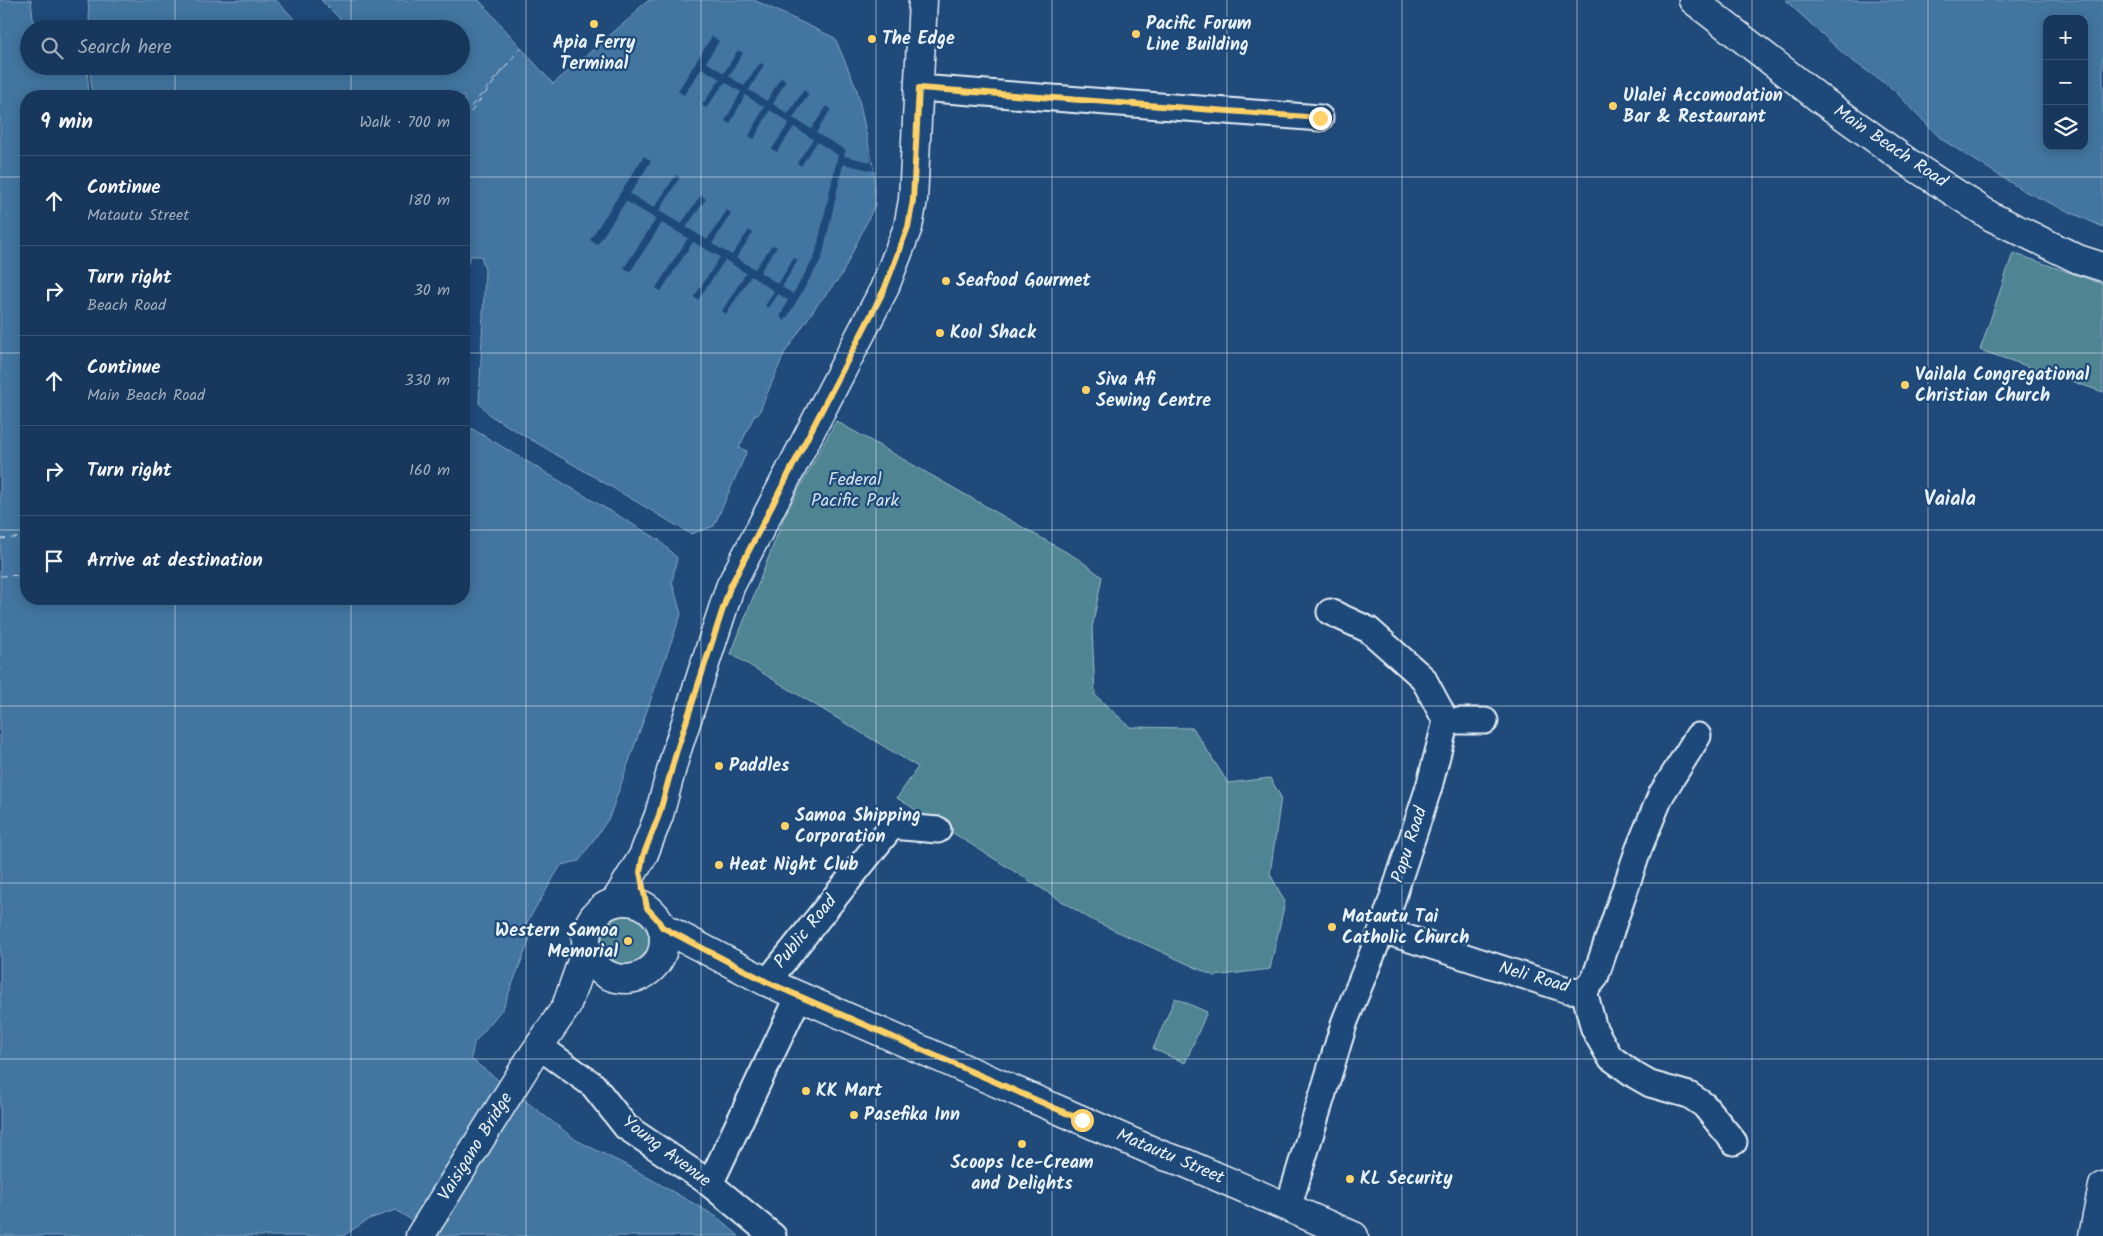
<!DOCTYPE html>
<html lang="en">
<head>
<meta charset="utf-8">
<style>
  :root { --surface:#17385c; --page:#203f62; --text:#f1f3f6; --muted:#9eacbb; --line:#365272 }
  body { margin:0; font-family:Kalam,sans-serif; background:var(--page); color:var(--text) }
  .controls { position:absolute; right:15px; top:15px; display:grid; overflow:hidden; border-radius:10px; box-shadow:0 2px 12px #0003 }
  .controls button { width:45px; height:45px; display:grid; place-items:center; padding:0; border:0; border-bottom:1px solid var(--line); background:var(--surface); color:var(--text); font:25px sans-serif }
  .stop { position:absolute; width:15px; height:15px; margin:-11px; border:4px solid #ffd166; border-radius:50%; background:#fff }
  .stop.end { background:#ffd166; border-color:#fff; box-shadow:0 1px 5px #0008 }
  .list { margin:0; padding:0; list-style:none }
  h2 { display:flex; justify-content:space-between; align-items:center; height:65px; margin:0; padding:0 20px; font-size:21px }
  h2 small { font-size:16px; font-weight:400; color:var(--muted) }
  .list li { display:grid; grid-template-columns:32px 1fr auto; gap:15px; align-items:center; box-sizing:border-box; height:90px; padding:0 20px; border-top:1px solid var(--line) }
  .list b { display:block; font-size:19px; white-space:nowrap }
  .list p { margin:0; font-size:16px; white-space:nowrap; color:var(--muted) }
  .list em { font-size:16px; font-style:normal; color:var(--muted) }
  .icon { flex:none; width:28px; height:28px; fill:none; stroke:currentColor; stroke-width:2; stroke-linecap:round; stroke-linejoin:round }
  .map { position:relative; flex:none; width:2103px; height:1236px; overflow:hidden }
  .search { position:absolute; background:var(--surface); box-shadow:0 2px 12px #0003; left:20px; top:20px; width:450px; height:55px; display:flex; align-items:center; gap:12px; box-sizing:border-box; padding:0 18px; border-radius:28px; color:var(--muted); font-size:19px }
  .panel { position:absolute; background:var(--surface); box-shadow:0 2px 12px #0003; left:20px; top:90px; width:450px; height:515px; border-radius:20px }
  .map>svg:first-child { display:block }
</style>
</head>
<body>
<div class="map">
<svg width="2103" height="1236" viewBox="0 0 2103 1236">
  <rect width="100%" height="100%" fill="#1f4a7a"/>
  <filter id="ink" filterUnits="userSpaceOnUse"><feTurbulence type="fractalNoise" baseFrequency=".02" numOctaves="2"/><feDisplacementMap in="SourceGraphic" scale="10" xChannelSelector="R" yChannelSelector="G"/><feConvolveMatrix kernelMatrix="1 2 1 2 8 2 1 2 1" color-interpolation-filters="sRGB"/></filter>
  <g filter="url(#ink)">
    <g fill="#4f8492" stroke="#9cbac5">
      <polygon points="2013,253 2103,284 2103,392 1980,350"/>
      <polygon points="836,421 1080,560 1102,577 1092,628 1095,695 1130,727 1193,728 1228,783 1270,778 1281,797 1270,874 1285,902 1270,969 1214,976 1092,920 897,798 918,767 731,654 785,515"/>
      <circle cx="626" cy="940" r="24"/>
      <polygon points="1175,998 1207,1012 1185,1063 1153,1049"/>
    </g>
    <g fill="#42749f" stroke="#84a6c3" fill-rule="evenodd">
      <polygon points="0,0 31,0 34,29 29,29 29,66 87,66 89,96 26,96 26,599 464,599 464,424 659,540 677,558 672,582 681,614 609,818 579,861 561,865 526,924 531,936 503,1008 474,1043 471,1059 576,1140 628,1166 717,1217 739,1236 435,1236 396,1210 369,1219 343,1236 0,1236"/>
      <polygon points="88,0 276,0 304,29 90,29"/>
      <polygon points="321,0 479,0 553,84 637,12 637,10 649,0 754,0 835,38 857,90 874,171 875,205 841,276 817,305 784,354 758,415 755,414 739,448 747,451 714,526 691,534 491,416 479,403 485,270 481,256 471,256 465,270 464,288 464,96 92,96 90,66 461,66 461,29 336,29 343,22"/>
      <path d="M1785 0H2103V227L2026 192 1941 139 1894 90 1846 56ZM2047 19H2084V146H2047Z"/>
    </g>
    <polygon fill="#1f4a7a" points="712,36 719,41 706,62 724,73 738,50 743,53 729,76 744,86 760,63 764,65 749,90 767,101 781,77 786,80 773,104 788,114 804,90 809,94 793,118 811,129 827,106 831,109 816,133 846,150 844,156 871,162 868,144 874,171 843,164 822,258 785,321 780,317 788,300 778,294 769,308 765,306 774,291 751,276 726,314 722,311 746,273 725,260 698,300 694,297 720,257 693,242 661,291 656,288 688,238 662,223 630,272 624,268 656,219 626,201 597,245 590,240 644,156 651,161 630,194 654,208 676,175 680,177 659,211 681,224 701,195 706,199 686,227 707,240 727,210 731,213 712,244 732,255 749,230 753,233 736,258 755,269 772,245 777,247 760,272 778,284 794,258 798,260 782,287 793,294 815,256 838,155 817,142 801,166 797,163 813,139 794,127 777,152 772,149 789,123 770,110 754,139 749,136 764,107 745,95 730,124 725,121 741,92 725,82 706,108 702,105 720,79 702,68 684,95 678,91"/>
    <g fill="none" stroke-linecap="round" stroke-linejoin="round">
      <g stroke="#cfdeeb" stroke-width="1" stroke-dasharray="6 5" stroke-linecap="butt">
        <polyline points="464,115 508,63"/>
        <polyline points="464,121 521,47"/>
        <polyline points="0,539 26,537"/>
        <polyline points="0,576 26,575"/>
      </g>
      <defs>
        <g id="minor">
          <polyline points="919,88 1320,118"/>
          <polyline points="1446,721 1485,721"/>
          <polyline points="1382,930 1568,990 1584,991"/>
          <polyline points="767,982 892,826 938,830"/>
          <polyline points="1584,991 1595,978 1639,848 1661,795 1698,736"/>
          <polyline points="1584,991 1594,1029 1610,1057 1636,1076 1650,1084 1689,1095 1704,1105 1734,1142"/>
          <polyline points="540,1047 593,1085 626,1127 705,1180 773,1236"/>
          <polyline points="710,1184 799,996"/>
          <polyline points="1288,1208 1345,1021 1382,930 1429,787 1446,721 1423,678 1369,630 1330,612"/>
        </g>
        <g id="major">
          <polyline points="1693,0 1820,99 1909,163 1992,217 2078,259 2103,267"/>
          <circle cx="625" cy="940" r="39"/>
          <polyline points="615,902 643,856 659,815 676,753 730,587 884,289 908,227 913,200 923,0"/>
          <polyline points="662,927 767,982 799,996 1164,1156 1183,1162 1354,1236"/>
          <polyline points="420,1236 531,1058 566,1007 586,950"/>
          <polyline points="2093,1236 2103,1186"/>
        </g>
      </defs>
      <use href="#minor" stroke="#e8f1f8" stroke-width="29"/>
      <use href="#major" stroke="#e8f1f8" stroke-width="31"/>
      <use href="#minor" stroke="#1f4a7a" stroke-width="25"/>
      <use href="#major" stroke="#1f4a7a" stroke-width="28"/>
    </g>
  </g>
  <g fill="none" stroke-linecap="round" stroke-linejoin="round" filter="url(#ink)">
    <polyline stroke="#ffd166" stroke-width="6" points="1082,1120 767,982 662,927 658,920 647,908 640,872 643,856 659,815 676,753 730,587 884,290 908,227 913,200 919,88 1320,118"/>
  </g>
  <path fill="none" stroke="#e8f1f8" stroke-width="1" stroke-opacity="0.55" d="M175 0V29M351 0V29M526 0V1236M701 0V1236M876 0V1236M1052 0V1236M1227 0V1236M1402 0V1236M1577 0V1236M1752 0V1236M1928 0V1236M175 66V96M351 66V96M0 177H26M464 177H2103M0 353H26M464 353H2103M0 530H26M464 530H2103M175 599V1236M351 599V1236M0 706H2103M0 883H2103M0 1059H2103"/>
  <g fill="#ffd166" stroke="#1f4a7a" stroke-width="2">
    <circle cx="594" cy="24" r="5"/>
    <circle cx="1136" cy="34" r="5"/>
    <circle cx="872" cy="39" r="5"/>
    <circle cx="1613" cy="106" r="5"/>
    <circle cx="946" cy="281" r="5"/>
    <circle cx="940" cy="333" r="5"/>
    <circle cx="1905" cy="385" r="5"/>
    <circle cx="1086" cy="390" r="5"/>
    <circle cx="719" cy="766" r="5"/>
    <circle cx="785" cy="826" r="5"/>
    <circle cx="719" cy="865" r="5"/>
    <circle cx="1332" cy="927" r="5"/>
    <circle cx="628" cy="941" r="5"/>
    <circle cx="806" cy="1091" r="5"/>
    <circle cx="854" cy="1115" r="5"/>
    <circle cx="1022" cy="1144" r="5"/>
    <circle cx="1350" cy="1179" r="5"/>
  </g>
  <g text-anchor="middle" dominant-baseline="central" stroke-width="4.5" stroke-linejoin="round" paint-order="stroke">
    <g font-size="18" font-weight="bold" fill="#e8f1f8" stroke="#1f4a7a" text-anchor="start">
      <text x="1146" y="24">Pacific Forum<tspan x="1146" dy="21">Line Building</tspan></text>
      <text x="882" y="39">The Edge</text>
      <text x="594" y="43" text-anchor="middle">Apia Ferry<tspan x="594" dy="21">Terminal</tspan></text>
      <text x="1623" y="96">Ulalei Accomodation<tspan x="1623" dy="21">Bar &amp; Restaurant</tspan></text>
      <text x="956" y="281">Seafood Gourmet</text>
      <text x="950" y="333">Kool Shack</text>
      <text x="1915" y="375">Vailala Congregational<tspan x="1915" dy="21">Christian Church</tspan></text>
      <text x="1096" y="380">Siva Afi<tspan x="1096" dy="21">Sewing Centre</tspan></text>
      <text x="729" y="766">Paddles</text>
      <text x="795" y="816">Samoa Shipping<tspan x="795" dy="21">Corporation</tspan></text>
      <text x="729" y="865">Heat Night Club</text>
      <text x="1342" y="917">Matautu Tai<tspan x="1342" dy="21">Catholic Church</tspan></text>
      <text x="618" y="931" text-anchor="end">Western Samoa<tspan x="618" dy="21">Memorial</tspan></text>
      <text x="816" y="1091">KK Mart</text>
      <text x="864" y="1115">Pasefika Inn</text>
      <text x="1022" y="1163" text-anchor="middle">Scoops Ice-Cream<tspan x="1022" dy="21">and Delights</tspan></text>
      <text x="1360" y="1179">KL Security</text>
    </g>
    <g font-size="18" fill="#e8f1f8" stroke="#1f4a7a">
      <text transform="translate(1890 147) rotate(34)">Main Beach Road</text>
      <text transform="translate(1410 845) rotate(-72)">Papu Road</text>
      <text transform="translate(806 932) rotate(-51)">Public Road</text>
      <text transform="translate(1534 978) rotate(16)">Neli Road</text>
      <text transform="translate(476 1147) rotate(-58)">Vaisigano Bridge</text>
      <text transform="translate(666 1152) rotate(37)">Young Avenue</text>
      <text transform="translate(1170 1157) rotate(23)">Matautu Street</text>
    </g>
    <g font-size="18" fill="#d1e1e9" stroke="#1f4a7a">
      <text x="855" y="480">Federal<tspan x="855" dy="21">Pacific Park</tspan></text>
    </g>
    <g font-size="20" font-weight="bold" fill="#e8f1f8" stroke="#1f4a7a">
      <text x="1950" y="500">Vaiala</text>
    </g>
  </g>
</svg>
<div class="controls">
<button>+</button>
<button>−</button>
<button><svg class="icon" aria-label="layers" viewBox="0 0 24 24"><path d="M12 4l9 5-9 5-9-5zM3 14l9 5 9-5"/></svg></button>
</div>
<div class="stop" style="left:1082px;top:1120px"></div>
<div class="stop end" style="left:1320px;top:118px"></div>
<div class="search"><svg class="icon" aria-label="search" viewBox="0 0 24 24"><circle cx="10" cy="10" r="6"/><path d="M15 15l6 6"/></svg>Search here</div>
<section class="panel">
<h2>9 min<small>Walk · 700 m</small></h2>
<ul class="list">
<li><svg class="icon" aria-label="ahead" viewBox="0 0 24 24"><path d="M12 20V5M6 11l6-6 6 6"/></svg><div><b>Continue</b><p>Matautu Street</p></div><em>180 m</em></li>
<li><svg class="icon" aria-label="right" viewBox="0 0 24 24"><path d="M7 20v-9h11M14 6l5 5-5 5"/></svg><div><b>Turn right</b><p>Beach Road</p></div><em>30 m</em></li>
<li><svg class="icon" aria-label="ahead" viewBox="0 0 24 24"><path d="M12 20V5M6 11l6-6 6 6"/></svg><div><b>Continue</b><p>Main Beach Road</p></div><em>330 m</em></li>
<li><svg class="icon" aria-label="right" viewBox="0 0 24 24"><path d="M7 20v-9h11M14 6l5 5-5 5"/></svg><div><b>Turn right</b></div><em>160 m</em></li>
<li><svg class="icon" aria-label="arrive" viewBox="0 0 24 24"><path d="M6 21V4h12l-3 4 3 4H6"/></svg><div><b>Arrive at destination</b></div></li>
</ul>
</section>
</div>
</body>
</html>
